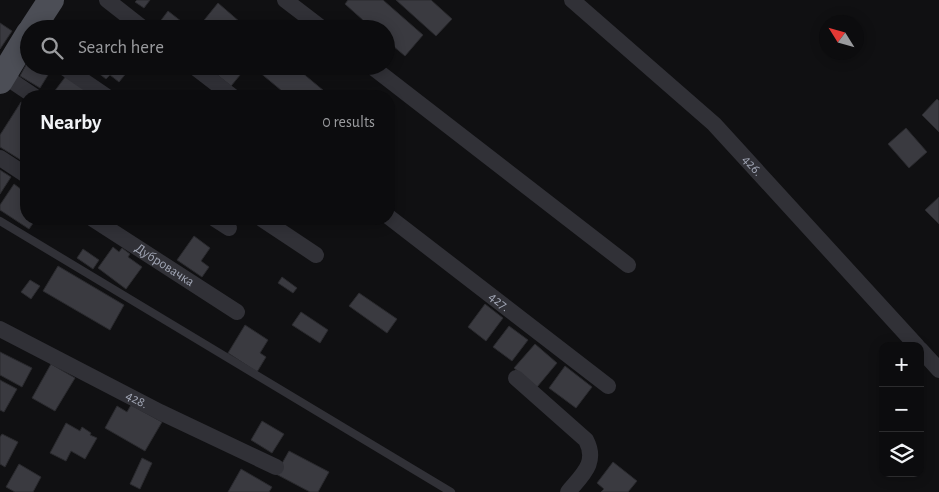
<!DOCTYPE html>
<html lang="en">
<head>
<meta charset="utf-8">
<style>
  :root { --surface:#0c0c0e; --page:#1a1a1c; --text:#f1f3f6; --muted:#9a9b9e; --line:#2c2c2e }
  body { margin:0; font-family:"Alegreya Sans",sans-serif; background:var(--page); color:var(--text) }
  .controls { position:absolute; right:15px; bottom:15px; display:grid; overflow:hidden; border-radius:10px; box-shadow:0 2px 12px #0003 }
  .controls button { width:45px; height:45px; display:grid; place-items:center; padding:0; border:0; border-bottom:1px solid var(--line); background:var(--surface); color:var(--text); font:25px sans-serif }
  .compass { position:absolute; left:819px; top:15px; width:45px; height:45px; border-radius:50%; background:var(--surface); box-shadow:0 2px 12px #0003; rotate:307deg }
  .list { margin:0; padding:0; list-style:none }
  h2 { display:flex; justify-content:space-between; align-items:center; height:65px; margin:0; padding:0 20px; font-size:21px }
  h2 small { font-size:16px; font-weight:400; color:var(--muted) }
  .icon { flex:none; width:28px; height:28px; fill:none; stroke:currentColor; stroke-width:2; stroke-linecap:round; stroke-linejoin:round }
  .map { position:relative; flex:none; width:939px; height:492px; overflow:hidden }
  .search { position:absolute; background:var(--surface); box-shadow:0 2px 12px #0003; left:20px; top:20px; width:375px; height:55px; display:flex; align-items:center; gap:12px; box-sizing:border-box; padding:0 18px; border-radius:28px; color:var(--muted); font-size:19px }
  .panel { position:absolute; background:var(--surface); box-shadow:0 2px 12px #0003; left:20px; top:90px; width:375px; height:135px; border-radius:20px }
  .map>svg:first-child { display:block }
</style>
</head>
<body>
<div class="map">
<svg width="939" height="492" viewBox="0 0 939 492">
  <rect width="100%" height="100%" fill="#101012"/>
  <g fill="#3a3a40" stroke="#2a2a2e">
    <polygon points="137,0 150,0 144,8 135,2"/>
    <polygon points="348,0 383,0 423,35 405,56 386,40 386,29 373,29 345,4"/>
    <polygon points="396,0 431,0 452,19 436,36"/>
    <polygon points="218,3 248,29 207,29 201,24"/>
    <polygon points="168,11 191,29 156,27"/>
    <polygon points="0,23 12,31 0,49"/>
    <polygon points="27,63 29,66 32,66 48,75 40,88 20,76"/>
    <polygon points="98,66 132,66 119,82 110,75 106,79 97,72 101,68"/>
    <polygon points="206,66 241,66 245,69 231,86"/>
    <polygon points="252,66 294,66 330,96 288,96"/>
    <polygon points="66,76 89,93 87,96 51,96"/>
    <polygon points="937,99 939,101 939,132 922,115"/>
    <polygon points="21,102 26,105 26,157 24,162 0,147 0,135"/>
    <polygon points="906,128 927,152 909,168 888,144"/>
    <polygon points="0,170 11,177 0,194"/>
    <polygon points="14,184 26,193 26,219 36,219 29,229 0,210 0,205"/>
    <polygon points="939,197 939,224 925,210"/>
    <polygon points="194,236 210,248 201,261 209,267 202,277 177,260"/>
    <polygon points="113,247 119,252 122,248 130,254 128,257 142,267 126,289 98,268"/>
    <polygon points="83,249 99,260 93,269 77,258"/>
    <polygon points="58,266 124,305 110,330 43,291"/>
    <polygon points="282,277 297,288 293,293 278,283"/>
    <polygon points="30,280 40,286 31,299 21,292"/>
    <polygon points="359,293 397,319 387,333 349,306"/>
    <polygon points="485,304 503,318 486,341 468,327"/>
    <polygon points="301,312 328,330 320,343 292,325"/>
    <polygon points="245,325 268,340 260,353 266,357 257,372 228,353"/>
    <polygon points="509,326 528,340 512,361 493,347"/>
    <polygon points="535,344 557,363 537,387 514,368"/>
    <polygon points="0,352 32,368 22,387 0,375"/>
    <polygon points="51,364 75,378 55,411 32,398"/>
    <polygon points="565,366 592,387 576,408 549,388"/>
    <polygon points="0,380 17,389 4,412 0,410"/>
    <polygon points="131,405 162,422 145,451 105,428 117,406 127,412"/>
    <polygon points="262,421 284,434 272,453 251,440"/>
    <polygon points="66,423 80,431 82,427 91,433 90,435 97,438 85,459 71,451 66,461 50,453"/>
    <polygon points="2,434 18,442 5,467 0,464 0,437"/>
    <polygon points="289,451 329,472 318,492 310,492 276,474"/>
    <polygon points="142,458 152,463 140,489 130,484"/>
    <polygon points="613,462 637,481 628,492 601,492 604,489 597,483"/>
    <polygon points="19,464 41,477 33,492 15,492 6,487"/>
    <polygon points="241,469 272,487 269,492 228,492"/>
  </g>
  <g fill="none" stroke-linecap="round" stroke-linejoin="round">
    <polyline stroke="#313137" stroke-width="8" points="0,221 451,492"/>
    <g stroke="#313137" stroke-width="16">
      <polyline points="107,0 144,29"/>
      <polyline points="285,0 323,29"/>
      <path id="s1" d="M572 0 714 124 917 346"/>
      <polyline points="62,66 106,96"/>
      <polyline points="193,66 232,96"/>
      <polyline points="371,66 628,265"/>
      <polyline points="3,75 34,96"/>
      <polyline points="0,158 26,175"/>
      <path id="s2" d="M389 217 608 386"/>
      <path id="s3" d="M93 219 237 312"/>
      <polyline points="215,219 229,228"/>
      <polyline points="262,219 316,255"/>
      <path id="s4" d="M0 329 160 412 276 467"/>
      <polyline points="920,349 939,370"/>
      <path d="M516 378 586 440C598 463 582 475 568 492"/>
    </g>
    <g stroke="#4c4e56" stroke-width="26">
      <polyline points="32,29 51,0"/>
      <polyline points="0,81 29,33"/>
    </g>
  </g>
  <g text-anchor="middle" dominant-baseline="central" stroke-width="4" stroke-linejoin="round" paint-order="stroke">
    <g font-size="14" fill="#a0a5b4" stroke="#0b0b0c">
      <text stroke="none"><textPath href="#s1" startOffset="245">426.</textPath></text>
      <text stroke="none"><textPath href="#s3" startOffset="85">Дубровачка</textPath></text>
      <text stroke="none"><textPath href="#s2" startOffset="139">427.</textPath></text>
      <text stroke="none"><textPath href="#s4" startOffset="154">428.</textPath></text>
    </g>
  </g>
</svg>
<div class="controls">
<button>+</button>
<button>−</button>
<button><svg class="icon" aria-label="layers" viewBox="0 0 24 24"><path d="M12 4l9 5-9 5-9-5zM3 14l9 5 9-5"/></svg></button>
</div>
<svg class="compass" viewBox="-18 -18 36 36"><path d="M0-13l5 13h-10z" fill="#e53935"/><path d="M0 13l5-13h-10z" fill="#9a9b9e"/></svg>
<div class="search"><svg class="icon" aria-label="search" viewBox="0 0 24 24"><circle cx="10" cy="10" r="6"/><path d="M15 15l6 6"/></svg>Search here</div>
<section class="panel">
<h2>Nearby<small>0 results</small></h2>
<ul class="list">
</ul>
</section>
</div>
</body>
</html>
